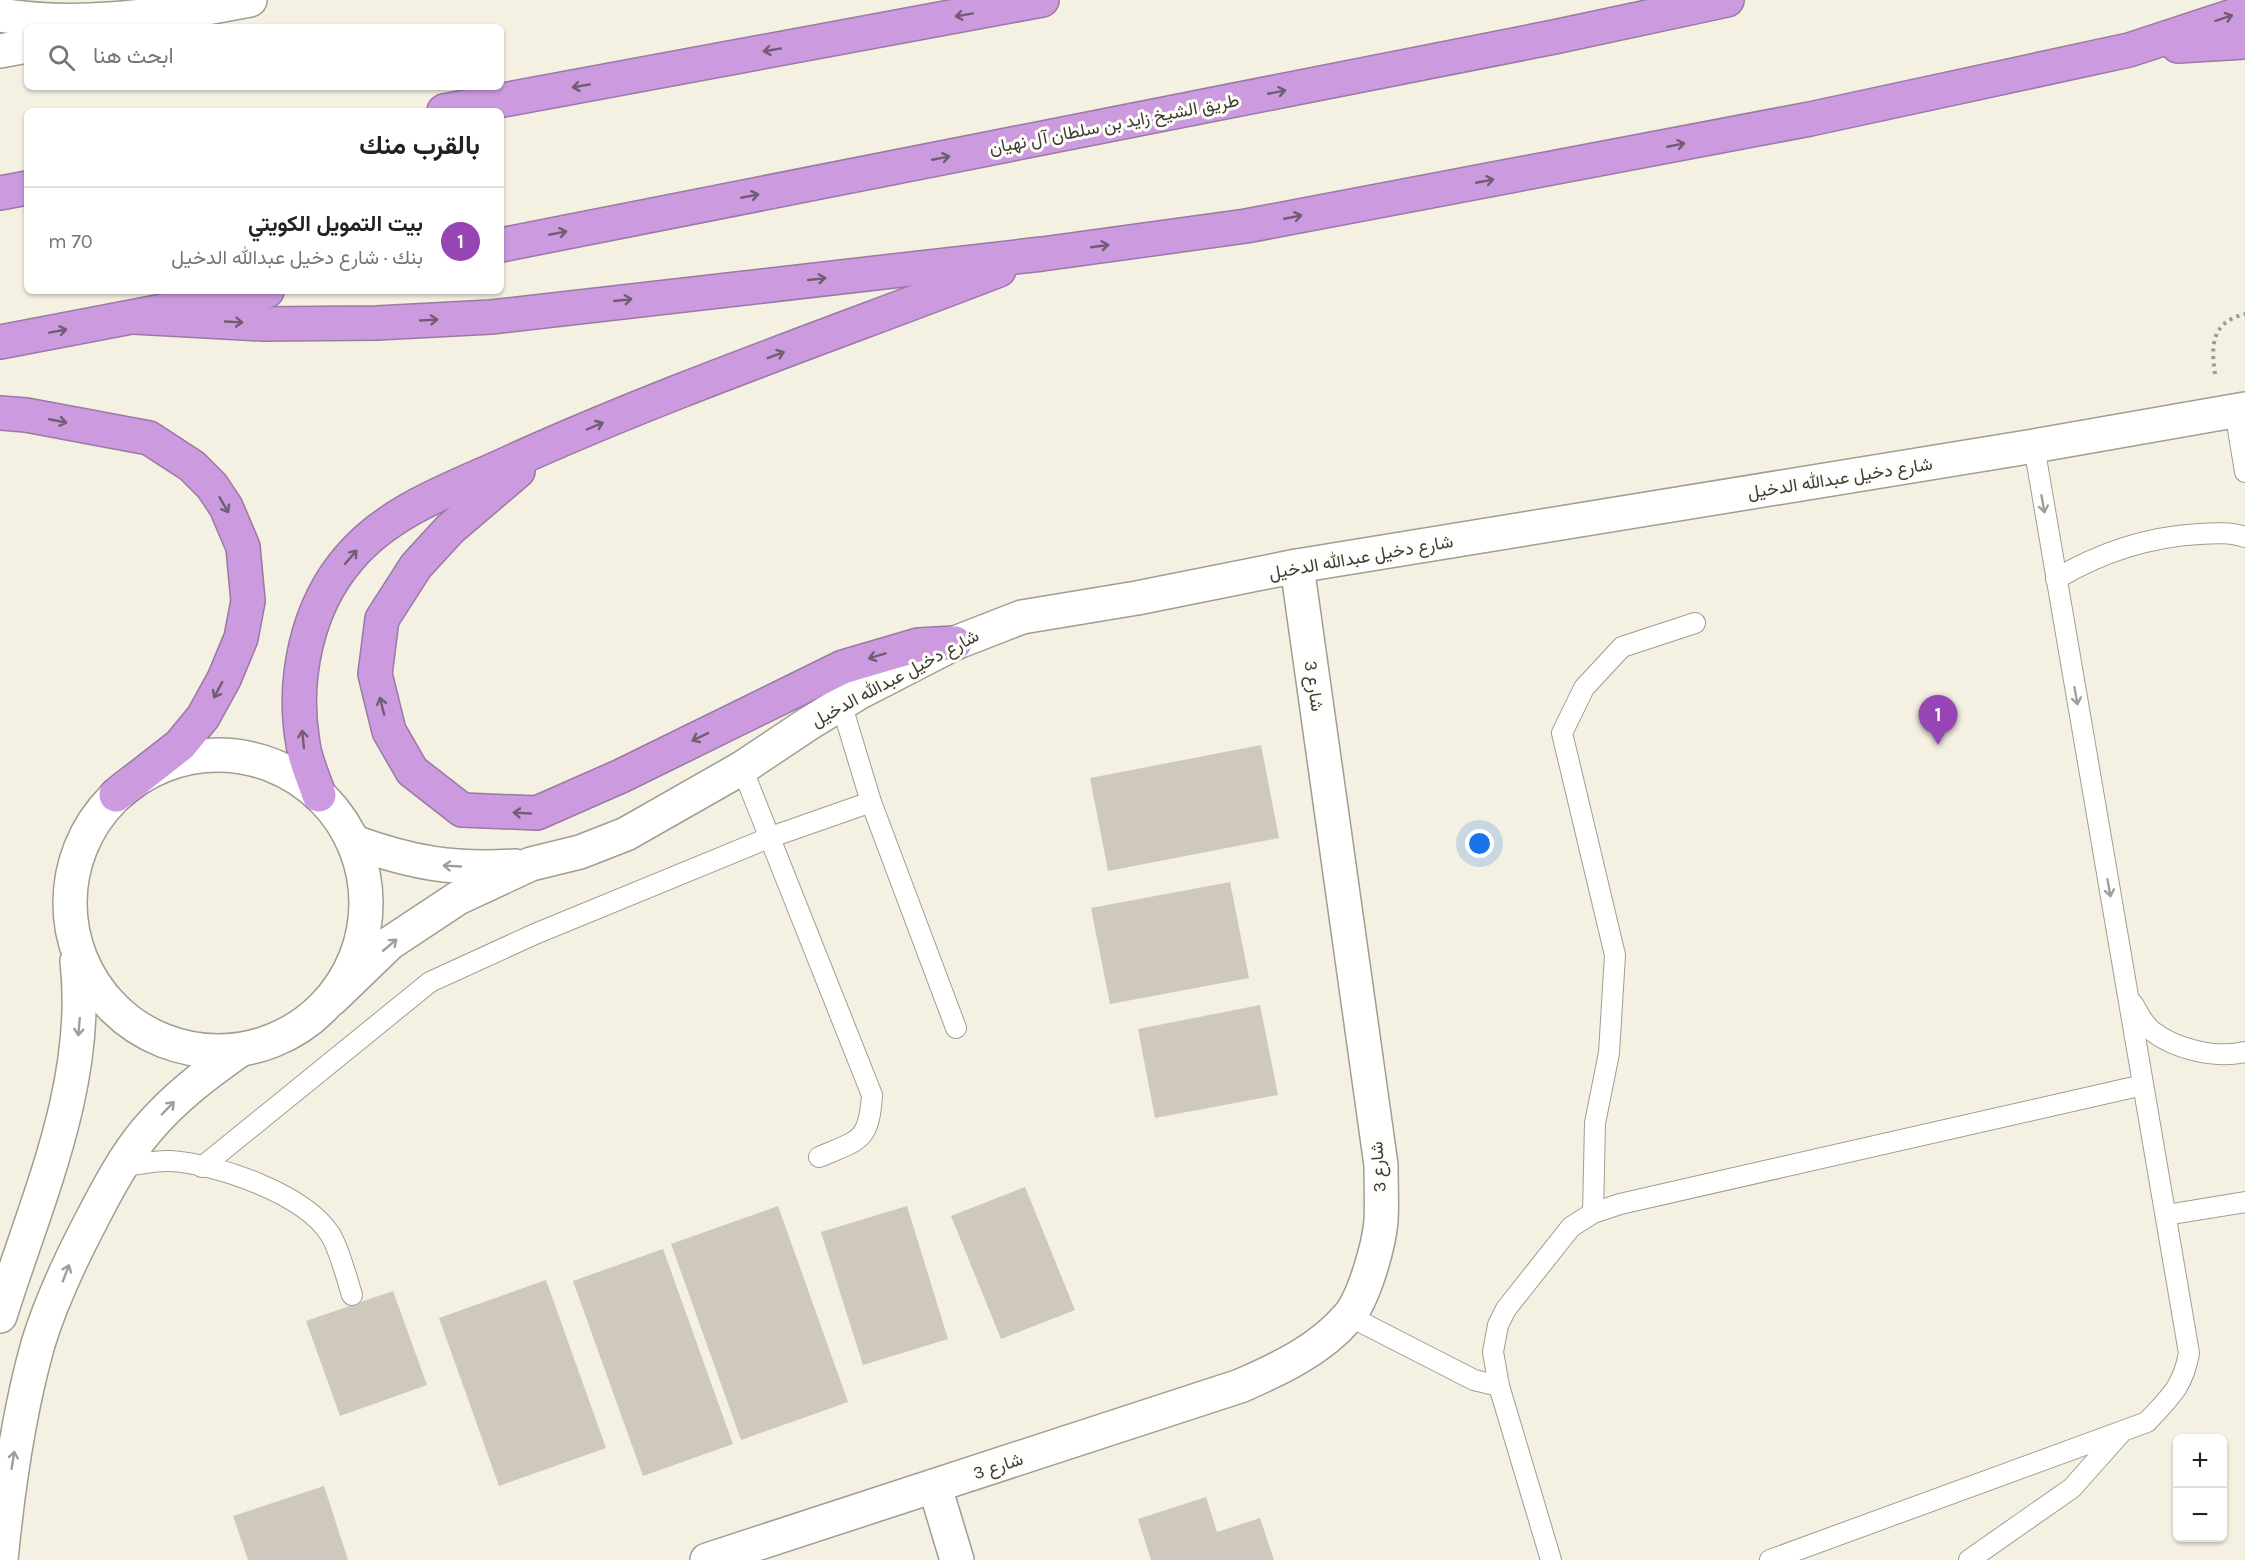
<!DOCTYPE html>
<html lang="ar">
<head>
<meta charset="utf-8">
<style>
  :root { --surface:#fff; --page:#f6f6f6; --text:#222; --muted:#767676; --line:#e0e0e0; --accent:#9745b4 }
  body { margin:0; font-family:Karla,Vazirmatn,sans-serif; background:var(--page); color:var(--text); direction:rtl }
  .controls { position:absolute; right:18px; bottom:18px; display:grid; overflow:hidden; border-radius:9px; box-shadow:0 2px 4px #0004 }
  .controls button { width:54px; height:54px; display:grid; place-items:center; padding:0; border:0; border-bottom:2px solid var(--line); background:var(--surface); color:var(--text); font:30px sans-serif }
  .you { position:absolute; left:1480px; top:844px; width:21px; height:21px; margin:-15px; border:4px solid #fff; border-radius:50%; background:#1a73e8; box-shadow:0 0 0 9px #1a73e833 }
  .badge { display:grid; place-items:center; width:39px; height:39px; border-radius:50%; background:var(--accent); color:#fff; font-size:20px; font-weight:700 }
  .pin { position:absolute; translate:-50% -50px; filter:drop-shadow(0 2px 3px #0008) }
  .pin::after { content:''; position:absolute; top:32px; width:21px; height:18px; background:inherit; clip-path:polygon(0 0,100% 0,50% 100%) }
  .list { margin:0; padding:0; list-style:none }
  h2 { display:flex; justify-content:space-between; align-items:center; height:78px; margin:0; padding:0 24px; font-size:26px }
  h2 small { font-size:20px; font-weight:400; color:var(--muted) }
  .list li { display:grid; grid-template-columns:39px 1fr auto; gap:18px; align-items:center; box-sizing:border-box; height:108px; padding:0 24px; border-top:2px solid var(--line) }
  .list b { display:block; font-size:22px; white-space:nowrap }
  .list p { margin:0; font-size:20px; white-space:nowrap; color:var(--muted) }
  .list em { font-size:20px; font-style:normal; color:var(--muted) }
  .icon { flex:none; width:33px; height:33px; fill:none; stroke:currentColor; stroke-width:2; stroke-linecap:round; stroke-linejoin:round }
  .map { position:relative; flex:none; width:2245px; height:1560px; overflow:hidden; direction:ltr }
  .search { position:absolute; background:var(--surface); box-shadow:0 2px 4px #0004; left:24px; top:24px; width:480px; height:66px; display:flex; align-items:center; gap:15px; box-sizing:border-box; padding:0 21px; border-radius:9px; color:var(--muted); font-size:22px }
  .panel { position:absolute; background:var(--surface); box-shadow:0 2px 4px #0004; left:24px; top:108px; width:480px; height:186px; border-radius:9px; direction:rtl }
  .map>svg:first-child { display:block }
</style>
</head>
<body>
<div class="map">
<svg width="2245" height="1560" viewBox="0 0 2245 1560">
  <rect width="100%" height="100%" fill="#f4f0e2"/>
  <g fill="#cec9bc">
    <polygon points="1261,745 1279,838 1108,871 1090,778"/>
    <polygon points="1230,882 1249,978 1110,1004 1091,908"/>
    <polygon points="1260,1005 1278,1095 1155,1118 1138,1029"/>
    <polygon points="1025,1187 1075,1310 1001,1339 951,1216"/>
    <polygon points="778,1206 848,1402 741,1440 671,1244"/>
    <polygon points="907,1206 948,1339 863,1365 821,1232"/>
    <polygon points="663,1249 733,1444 643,1476 573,1281"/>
    <polygon points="546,1280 606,1448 499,1486 439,1318"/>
    <polygon points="393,1291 427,1385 340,1416 306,1321"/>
    <polygon points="324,1486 348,1560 248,1560 233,1516"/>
    <polygon points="1206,1497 1217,1532 1260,1518 1274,1560 1151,1560 1138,1519"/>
  </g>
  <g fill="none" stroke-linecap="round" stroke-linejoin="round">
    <defs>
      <g id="lane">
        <polyline points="2235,411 2245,472"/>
        <path d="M2056 579C2101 552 2147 537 2199 534 2214 533 2231 532 2245 537"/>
        <polyline points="841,703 871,802 956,1028"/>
        <path d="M742 768 872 1095C869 1142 859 1140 819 1157"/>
        <path d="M2133 1004C2138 1012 2144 1025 2152 1031 2175 1049 2216 1059 2245 1052"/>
        <path d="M120 1167C136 1165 154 1160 171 1161 218 1164 304 1194 330 1234 339 1248 347 1279 352 1295"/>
        <polyline points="202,1167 430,982 535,934 771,837 871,802"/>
        <polyline points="1593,1213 1595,1123 1609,1053 1615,955 1562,733 1584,688 1622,647 1695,623"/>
        <polyline points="2166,1215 2245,1202"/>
        <polyline points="1349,1316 1474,1380 1499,1386"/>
        <polyline points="1551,1560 1499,1386 1493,1352 1498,1325 1506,1309 1571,1227 1593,1213 1620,1204 2143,1085"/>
        <path d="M1770 1560 2147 1422C2170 1397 2183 1387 2189 1353L2034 446"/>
        <polyline points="1969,1560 2072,1488 2120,1434"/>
      </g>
      <g id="street">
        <path d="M354 842C412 863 453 870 515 866"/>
        <polyline points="332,999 390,943 458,898 531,864 580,852 626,834 742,768 808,724 860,692 955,643 1022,617 1137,598 1297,566 2034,446 2245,409"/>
        <polyline points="935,1487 957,1560"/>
        <path d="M707 1560 1240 1386C1279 1369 1320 1350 1348 1317 1364 1299 1379 1245 1381 1221 1382 1203 1381 1184 1381 1165L1297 566"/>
      </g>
      <g id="secondary">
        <polyline points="196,10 250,0"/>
        <path d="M0 15C73 27 147 17 219 5"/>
        <polyline points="0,51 27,46"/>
        <circle cx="218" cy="903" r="148"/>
        <path d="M0 1316C36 1201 91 1084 77 961"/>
        <path d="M1 1560C8 1487 18 1415 38 1344 51 1301 71 1259 92 1219 108 1188 125 1156 147 1130 175 1097 206 1074 240 1050"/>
      </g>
      <g id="highway">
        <polyline points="2178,46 2245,42"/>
        <polyline points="444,111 1042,0"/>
        <polyline points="0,193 27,188"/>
        <polyline points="501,245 1554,37 1727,0"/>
        <polyline points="134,317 263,324 377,323 491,317 1042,254 1246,226 1810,119 2129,50 2245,12"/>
        <polyline points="0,342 267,291"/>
        <polyline points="0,413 26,415 149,438 192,466 212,486 226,507 243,547 248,601 241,638 224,679 203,717 180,745 116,795"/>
        <polyline points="518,471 450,529 416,566 382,619 375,674 389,731 412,771 462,810 537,813 621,776 843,667 918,645 955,643"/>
        <path d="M319 795C314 779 305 761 303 744 292 681 306 607 350 557 391 509 455 488 511 462 670 390 836 333 999 270"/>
      </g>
    </defs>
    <use href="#lane" stroke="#a19d90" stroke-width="22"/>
    <use href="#street" stroke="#a19d90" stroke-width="36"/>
    <use href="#secondary" stroke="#a19d90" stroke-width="36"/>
    <use href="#highway" stroke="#9a79a4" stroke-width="36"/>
    <path stroke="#9e9b92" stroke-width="4" stroke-dasharray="3 4.5" stroke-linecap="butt" d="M2215 374C2211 346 2211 322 2245 314"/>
    <use href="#lane" stroke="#fff" stroke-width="20"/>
    <use href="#street" stroke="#fff" stroke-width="33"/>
    <use href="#secondary" stroke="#fff" stroke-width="33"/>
    <use href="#highway" stroke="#cc9adf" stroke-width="33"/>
  </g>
  <defs><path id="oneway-shaft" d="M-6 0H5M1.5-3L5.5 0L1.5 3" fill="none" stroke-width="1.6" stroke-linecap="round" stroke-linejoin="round" transform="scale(1.5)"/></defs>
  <g stroke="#705d72">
    <use href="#oneway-shaft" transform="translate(964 15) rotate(170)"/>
    <use href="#oneway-shaft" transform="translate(2224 18) rotate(-18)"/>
    <use href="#oneway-shaft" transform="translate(772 50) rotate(170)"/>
    <use href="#oneway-shaft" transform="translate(581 86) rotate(170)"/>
    <use href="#oneway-shaft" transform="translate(1277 92) rotate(-11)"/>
    <use href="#oneway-shaft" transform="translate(1676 145) rotate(-11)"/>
    <use href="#oneway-shaft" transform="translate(941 158) rotate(-11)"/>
    <use href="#oneway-shaft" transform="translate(1485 181) rotate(-11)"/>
    <use href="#oneway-shaft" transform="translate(750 196) rotate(-11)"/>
    <use href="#oneway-shaft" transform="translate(1293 217) rotate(-11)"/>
    <use href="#oneway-shaft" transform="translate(558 233) rotate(-11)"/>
    <use href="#oneway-shaft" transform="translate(1100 246) rotate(-8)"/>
    <use href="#oneway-shaft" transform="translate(817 279) rotate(-6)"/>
    <use href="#oneway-shaft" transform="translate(623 300) rotate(-6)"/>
    <use href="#oneway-shaft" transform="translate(429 320) rotate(-3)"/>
    <use href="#oneway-shaft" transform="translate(234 322) rotate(3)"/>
    <use href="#oneway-shaft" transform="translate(58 331) rotate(-10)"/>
    <use href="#oneway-shaft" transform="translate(776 355) rotate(-21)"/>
    <use href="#oneway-shaft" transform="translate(58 421) rotate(11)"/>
    <use href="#oneway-shaft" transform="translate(595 426) rotate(-23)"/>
    <use href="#oneway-shaft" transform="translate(224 505) rotate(60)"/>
    <use href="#oneway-shaft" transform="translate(351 557) rotate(-49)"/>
    <use href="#oneway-shaft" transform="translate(877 656) rotate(163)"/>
    <use href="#oneway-shaft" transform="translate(218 690) rotate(118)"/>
    <use href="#oneway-shaft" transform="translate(382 706) rotate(-104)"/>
    <use href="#oneway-shaft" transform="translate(700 737) rotate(154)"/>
    <use href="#oneway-shaft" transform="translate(303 739) rotate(-96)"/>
    <use href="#oneway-shaft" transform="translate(522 813) rotate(-177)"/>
  </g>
  <g stroke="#9e9e9b">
    <use href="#oneway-shaft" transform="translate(2043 504) rotate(80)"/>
    <use href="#oneway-shaft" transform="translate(2076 696) rotate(80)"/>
    <use href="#oneway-shaft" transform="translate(452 866) rotate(-177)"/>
    <use href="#oneway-shaft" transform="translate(2109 888) rotate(80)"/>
    <use href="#oneway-shaft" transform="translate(390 945) rotate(-40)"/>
    <use href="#oneway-shaft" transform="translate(79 1027) rotate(95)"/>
    <use href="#oneway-shaft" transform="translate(168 1108) rotate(-46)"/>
    <use href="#oneway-shaft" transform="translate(66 1273) rotate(-69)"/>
    <use href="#oneway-shaft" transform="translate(13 1460) rotate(-81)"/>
  </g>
  <g text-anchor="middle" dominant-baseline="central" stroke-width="6" stroke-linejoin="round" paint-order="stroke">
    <g font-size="18" fill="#3e3c37" stroke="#fffdf7">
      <text transform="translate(1114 124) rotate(-11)">طريق الشيخ زايد بن سلطان آل نهيان</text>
      <text transform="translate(1840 478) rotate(-9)">شارع دخيل عبدالله الدخيل</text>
      <text transform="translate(1361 557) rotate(-10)">شارع دخيل عبدالله الدخيل</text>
      <text transform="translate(895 678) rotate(-28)">شارع دخيل عبدالله الدخيل</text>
      <text transform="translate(1314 686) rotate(82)">شارع 3</text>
      <text transform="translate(1378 1167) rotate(-94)">شارع 3</text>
      <text transform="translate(998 1466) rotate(-18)">شارع 3</text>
    </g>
  </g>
</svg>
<div class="controls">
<button>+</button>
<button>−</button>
</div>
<div class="you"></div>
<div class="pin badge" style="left:1938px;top:745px">1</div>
<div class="search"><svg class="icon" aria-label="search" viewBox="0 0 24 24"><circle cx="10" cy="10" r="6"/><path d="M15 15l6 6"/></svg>ابحث هنا</div>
<section class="panel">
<h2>بالقرب منك<small></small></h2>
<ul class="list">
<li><span class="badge">1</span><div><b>بيت التمويل الكويتي</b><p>بنك · شارع دخيل عبدالله الدخيل</p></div><em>70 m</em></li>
</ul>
</section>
</div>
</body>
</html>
